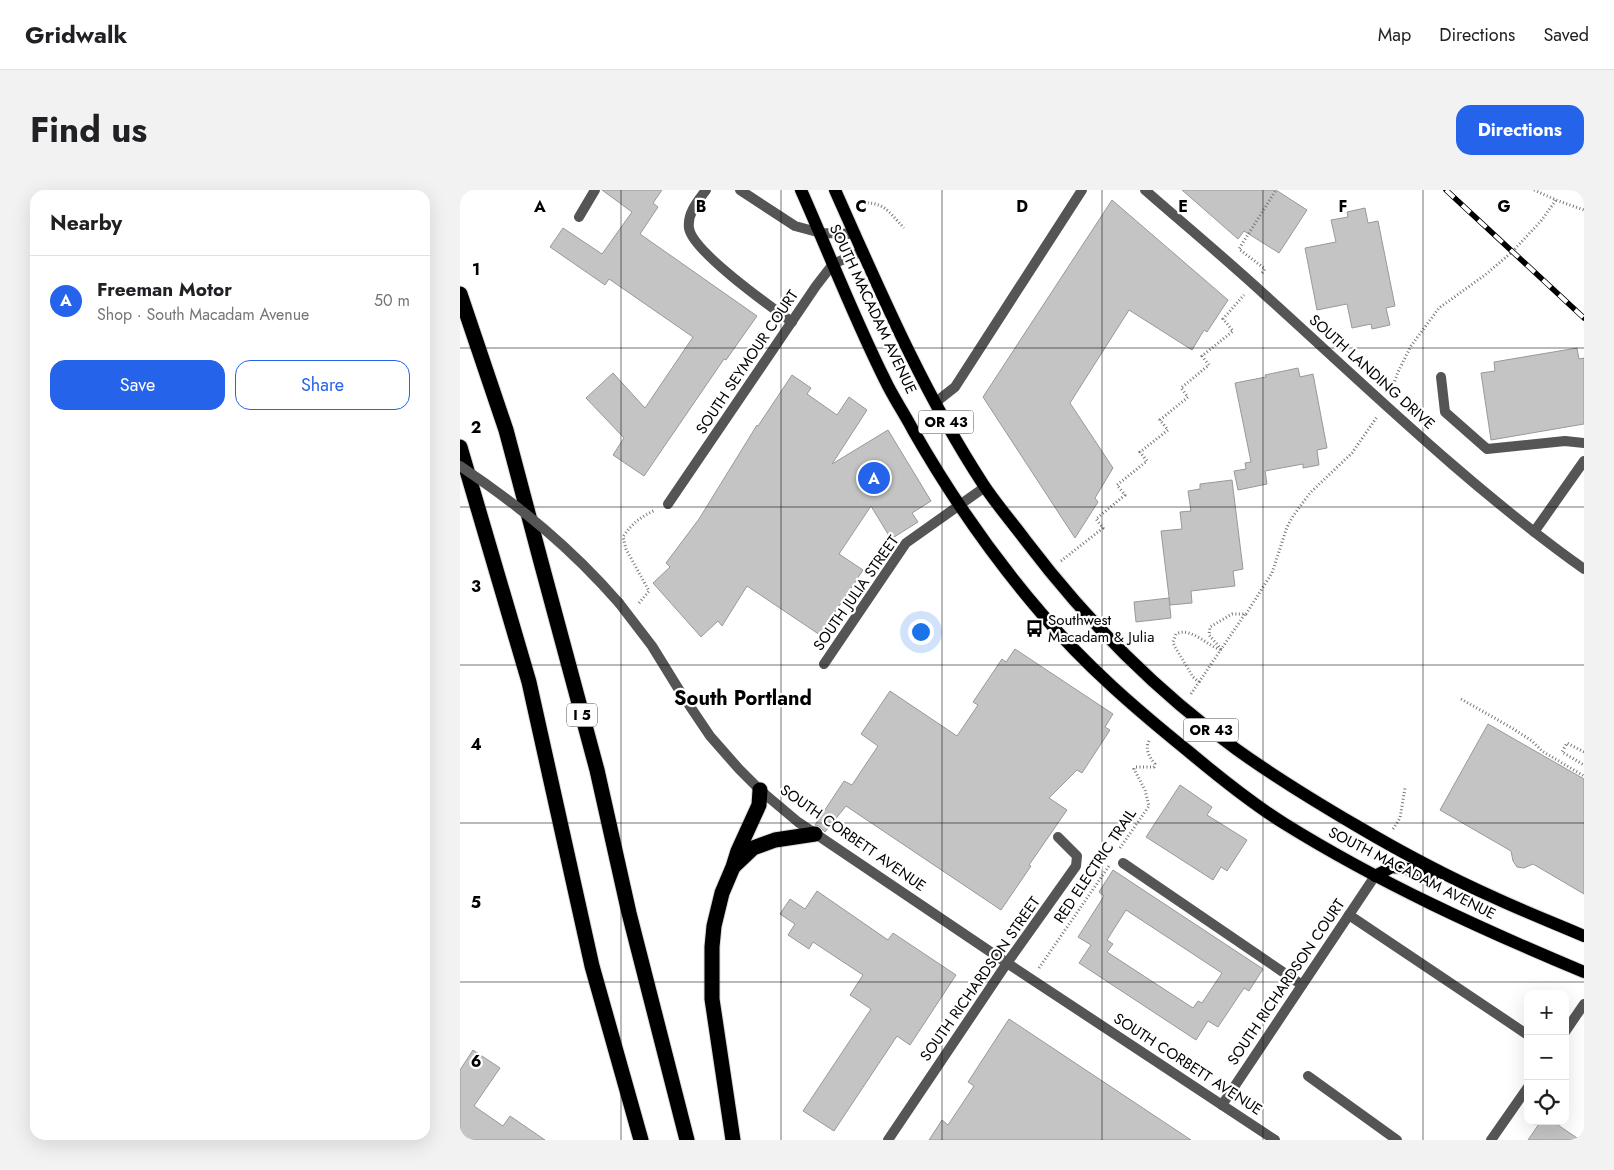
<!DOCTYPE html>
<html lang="en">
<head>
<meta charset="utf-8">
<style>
  :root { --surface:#fff; --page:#f2f2f2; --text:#202124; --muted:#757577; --line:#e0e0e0; --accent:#2563eb }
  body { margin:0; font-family:Jost,sans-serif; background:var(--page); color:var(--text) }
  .controls { position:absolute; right:15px; bottom:15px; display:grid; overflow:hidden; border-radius:10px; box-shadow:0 5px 20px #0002 }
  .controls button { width:45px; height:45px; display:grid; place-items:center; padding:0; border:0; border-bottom:1px solid var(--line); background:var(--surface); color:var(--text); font:25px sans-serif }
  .you { position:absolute; left:460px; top:441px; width:18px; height:18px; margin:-12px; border:4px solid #fff; border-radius:50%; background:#1a73e8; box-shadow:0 0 0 8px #1a73e833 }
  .badge { display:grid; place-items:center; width:32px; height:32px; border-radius:50%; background:var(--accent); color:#fff; font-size:16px; font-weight:700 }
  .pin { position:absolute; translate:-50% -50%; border:2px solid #fff; box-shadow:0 1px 5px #0006 }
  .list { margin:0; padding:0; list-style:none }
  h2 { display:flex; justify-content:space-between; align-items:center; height:65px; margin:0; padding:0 20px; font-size:21px }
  h2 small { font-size:16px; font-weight:400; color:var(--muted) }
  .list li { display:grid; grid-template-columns:32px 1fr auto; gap:15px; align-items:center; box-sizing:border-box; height:90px; padding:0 20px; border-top:1px solid var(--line) }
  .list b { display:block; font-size:19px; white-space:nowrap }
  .list p { margin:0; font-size:16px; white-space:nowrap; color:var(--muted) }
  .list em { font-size:16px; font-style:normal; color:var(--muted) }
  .actions { display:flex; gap:10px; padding:15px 20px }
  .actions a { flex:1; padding:11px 0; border:1px solid var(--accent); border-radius:15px; text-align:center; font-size:18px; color:var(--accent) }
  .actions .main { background:var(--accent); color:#fff }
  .icon { flex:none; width:28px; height:28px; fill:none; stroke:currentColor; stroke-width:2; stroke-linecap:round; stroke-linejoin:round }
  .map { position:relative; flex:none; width:1124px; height:950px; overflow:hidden; border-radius:15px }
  header { display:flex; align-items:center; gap:30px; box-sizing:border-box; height:70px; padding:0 25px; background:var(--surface); border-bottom:1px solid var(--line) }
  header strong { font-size:24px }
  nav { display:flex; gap:28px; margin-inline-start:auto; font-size:18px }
  .intro { display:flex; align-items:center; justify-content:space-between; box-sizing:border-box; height:120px; padding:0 30px }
  h1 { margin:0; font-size:35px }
  .button { padding:12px 22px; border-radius:15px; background:var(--accent); color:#fff; font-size:18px; font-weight:700 }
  main { display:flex; gap:30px; padding:0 30px }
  aside { flex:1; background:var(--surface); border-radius:15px; box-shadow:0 5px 20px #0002 }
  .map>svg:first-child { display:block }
</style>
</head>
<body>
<header>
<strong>Gridwalk</strong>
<nav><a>Map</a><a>Directions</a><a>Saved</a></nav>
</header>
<div class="intro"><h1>Find us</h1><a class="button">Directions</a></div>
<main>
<aside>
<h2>Nearby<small></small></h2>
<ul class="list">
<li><span class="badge">A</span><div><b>Freeman Motor</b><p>Shop · South Macadam Avenue</p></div><em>50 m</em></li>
</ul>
<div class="actions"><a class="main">Save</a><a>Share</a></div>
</aside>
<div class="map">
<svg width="1124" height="950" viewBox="0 0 1124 950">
  <rect width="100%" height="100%" fill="#fff"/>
  <g fill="#c4c4c4" stroke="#999" fill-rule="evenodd">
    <polygon points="142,0 202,0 193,13 198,17 180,44 297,126 266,170 264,169 184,286 153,265 164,248 126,208 153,183 185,218 233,147 149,89 145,95 90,57 103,38 142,64 172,22"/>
    <polygon points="722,0 816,0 847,20 819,63 784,41 778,49"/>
    <polygon points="652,10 768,110 747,142 744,140 732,160 669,120 610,213 653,278 635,308 638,312 615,348 523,207"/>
    <polygon points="905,18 908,33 918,31 935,116 926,118 930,135 912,139 911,134 892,138 887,114 857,120 845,58 876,52 871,30 888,27 887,22"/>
    <polygon points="1117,158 1119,169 1124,168 1124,234 1031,250 1021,183 1035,181 1034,172"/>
    <polygon points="838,178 840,187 853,184 867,258 857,260 859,275 843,278 843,274 805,281 807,294 778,300 774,281 786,279 785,273 791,272 775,193 806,187 805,185"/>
    <polygon points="332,185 351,198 347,204 377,225 389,207 407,220 372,274 428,240 471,311 452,323 458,332 431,349 411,316 379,364 403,380 360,445 287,396 262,436 258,431 241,447 193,393 210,377 206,373 239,329 297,235 298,236"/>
    <polygon points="772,290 783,379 773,381 775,396 731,401 732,413 710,415 701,341 722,339 720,322 731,321 728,301 740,299 740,294"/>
    <polygon points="709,408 711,428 676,432 674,412"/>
    <polygon points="555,459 653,524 645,537 650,540 622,583 617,580 589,608 607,620 569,675 571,676 541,720 386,616 365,642 359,636 355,635 384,591 392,595 418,556 401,544 430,501 497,546 518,515 513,512 542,469 546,472"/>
    <polygon points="1028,534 1124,589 1124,704 1073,674 1064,678 1057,677 1053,671 1051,661 980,620"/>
    <polygon points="720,595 752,617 747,625 787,650 767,681 761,677 753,690 686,647"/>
    <path d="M653 680 803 779 789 801 784 798 758 837 748 831 736 850 619 773 631 755 618 747 644 706 639 702ZM666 720 762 783 742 813 738 811 733 818 647 762 653 754 647 750Z"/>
    <polygon points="357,701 428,750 433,743 496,785 450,855 437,846 374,941 343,921 411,819 390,805 403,785 353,752 349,759 328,745 335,734 320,724 330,709 345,719"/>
    <polygon points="549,829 731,950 469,950 482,930 488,935 514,896 508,892"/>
    <polygon points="13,860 40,878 14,916 43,936 50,926 85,950 0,950 0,880"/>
    <polygon points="1081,931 1092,931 1120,950 1068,950"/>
  </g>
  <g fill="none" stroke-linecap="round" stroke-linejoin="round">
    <defs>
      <g id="primary">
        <path d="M341 0C369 63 394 128 425 190 433 207 444 223 453 240 490 305 533 367 582 424 625 475 676 519 728 561 759 587 791 613 825 634 920 693 1021 739 1124 782"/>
        <path d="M375 0C420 101 463 202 523 294 536 314 552 332 566 351 626 430 696 501 776 559 815 587 856 612 897 636 941 662 986 686 1033 707 1063 721 1094 733 1124 746"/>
        <polyline points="915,686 932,677 957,680 973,685"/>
      </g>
      <g id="motorway">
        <polyline points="0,104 46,240 81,372 137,580 169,723 227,950"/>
        <polyline points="0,257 69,492 132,776 181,950"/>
        <polyline points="274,676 293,658 315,650 355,644"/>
        <polyline points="273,950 252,809 252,757 254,736 262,703 273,677 278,661 299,615 300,600"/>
      </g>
    </defs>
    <use href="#primary" stroke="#dbdbdb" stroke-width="14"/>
    <use href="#motorway" stroke="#dbdbdb" stroke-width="17"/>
    <g stroke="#777" stroke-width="3" stroke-dasharray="1 2.5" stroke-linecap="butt">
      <polyline points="1074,0 1096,10 1124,20"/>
      <path d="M397 13C424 11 427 20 444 38"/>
      <polyline points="802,83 805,79 779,59 816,0"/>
      <polyline points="931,201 938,182 951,156 979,118 1025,85 1052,62 1081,31 1096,10"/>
      <polyline points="601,371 643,338 636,329 665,305 657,295 687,271 680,262 708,240 700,230 728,207 721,198 749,175 742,166 773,141 763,129 784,105"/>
      <path d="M179 413 189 401 166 359 163 347C172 333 181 327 195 320"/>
      <polyline points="739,492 785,424"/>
      <path d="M731 504 739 492 733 487 715 457 713 452 716 444C731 436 748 457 762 460L749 445 750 437 772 424H786L812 383 827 337 833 326 850 303 892 263 917 227"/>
      <polyline points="1001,509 1052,538 1072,551 1082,561 1124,586"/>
      <polyline points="1124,562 1107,553 1102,562 1124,575"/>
      <polyline points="933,639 940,628 945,598"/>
      <path d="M660 658 689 616 685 600 674 579 675 577H694L695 574C689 566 684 559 690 549"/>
      <polyline points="579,778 649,676"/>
    </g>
    <g stroke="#555" stroke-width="10">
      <path d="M246 0C238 11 227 23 229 38 232 61 311 117 332 132"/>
      <polyline points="119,27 135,0"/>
      <polyline points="981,187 985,222 1027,259 1105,251 1124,253"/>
      <polyline points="476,212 495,197 622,0"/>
      <polyline points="1074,342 1124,271"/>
      <polyline points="364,474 446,353 525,297"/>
      <polyline points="663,673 842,795"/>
      <polyline points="889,725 1068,845"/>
      <polyline points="848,886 937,950"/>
    </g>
    <g stroke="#555" stroke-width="10">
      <polyline points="280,0 335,36 361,43 395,44"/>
      <path d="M685 0C725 35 766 69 805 105 909 199 1009 297 1124 379"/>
      <polyline points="208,314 356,96 373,74 403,61"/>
      <polyline points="1105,842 1124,814"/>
      <polyline points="762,915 915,686"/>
      <polyline points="428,950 547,773 616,676 617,666 598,647"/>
      <polyline points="1031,950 1068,897"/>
    </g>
    <polyline stroke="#555" stroke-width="10" points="159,413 192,456 221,503 250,546 279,579 300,600 338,632 547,773 815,950"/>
    <use href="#primary" stroke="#000" stroke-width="12"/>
    <use href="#motorway" stroke="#000" stroke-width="15"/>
    <defs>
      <polyline id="rail" points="986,0 1124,128"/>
    </defs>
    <use href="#rail" stroke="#000" stroke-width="5.5"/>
    <use href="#rail" stroke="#fff" stroke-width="4" stroke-dasharray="11" stroke-linecap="butt"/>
    <path stroke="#555" stroke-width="10" d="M0 276C61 317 110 357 159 413"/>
  </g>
  <path fill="none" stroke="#000" stroke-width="1" stroke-opacity="0.55" d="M161 0V950M321 0V950M482 0V950M642 0V950M803 0V950M963 0V950M0 158H1124M0 317H1124M0 475H1124M0 633H1124M0 792H1124"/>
  <defs>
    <symbol id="bus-bare" viewBox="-9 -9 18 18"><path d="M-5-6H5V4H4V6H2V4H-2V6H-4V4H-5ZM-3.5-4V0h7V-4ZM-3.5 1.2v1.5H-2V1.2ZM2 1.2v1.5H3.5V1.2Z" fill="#000" stroke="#fff" stroke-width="2.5" paint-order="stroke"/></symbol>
  </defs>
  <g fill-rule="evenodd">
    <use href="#bus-bare" x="562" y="426" width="25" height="25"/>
  </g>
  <g text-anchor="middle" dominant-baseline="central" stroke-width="4.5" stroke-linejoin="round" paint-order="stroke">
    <g fill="#fff" stroke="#4c4c4c" stroke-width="1">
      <rect x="458.5" y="220.5" width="55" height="23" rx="4"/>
      <rect x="107" y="513.5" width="30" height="23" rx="4"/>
      <rect x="723.5" y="528.5" width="55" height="23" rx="4"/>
    </g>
    <g font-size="14" font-weight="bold" fill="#000">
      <text x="486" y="232">OR 43</text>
      <text x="122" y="525">I 5</text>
      <text x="751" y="540">OR 43</text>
    </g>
    <g font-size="15" fill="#000" stroke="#fff">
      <text transform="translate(413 119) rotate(65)">SOUTH MACADAM AVENUE</text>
      <text transform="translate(287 172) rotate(-56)">SOUTH SEYMOUR COURT</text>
      <text transform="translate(912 182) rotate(42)">SOUTH LANDING DRIVE</text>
      <text transform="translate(396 403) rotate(-55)">SOUTH JULIA STREET</text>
      <text transform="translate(393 648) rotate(35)">SOUTH CORBETT AVENUE</text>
      <text transform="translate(635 676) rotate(-56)">RED ELECTRIC TRAIL</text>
      <text transform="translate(952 683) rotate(27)">SOUTH MACADAM AVENUE</text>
      <text transform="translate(520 789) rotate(-55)">SOUTH RICHARDSON STREET</text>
      <text transform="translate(826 792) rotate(-56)">SOUTH RICHARDSON COURT</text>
      <text transform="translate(728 874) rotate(33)">SOUTH CORBETT AVENUE</text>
    </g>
    <g font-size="15" fill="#000" stroke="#fff" text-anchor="start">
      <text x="588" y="430">Southwest<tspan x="588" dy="17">Macadam &amp; Julia</tspan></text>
    </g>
    <g font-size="20" font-weight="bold" fill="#000" stroke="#fff">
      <text x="283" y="508">South Portland</text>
    </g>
  </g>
  <g font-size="16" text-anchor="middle" font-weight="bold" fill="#000" stroke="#fff" stroke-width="4.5" stroke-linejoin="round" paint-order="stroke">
    <text x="80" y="22">A</text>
    <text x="241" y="22">B</text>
    <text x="401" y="22">C</text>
    <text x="562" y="22">D</text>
    <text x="723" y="22">E</text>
    <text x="883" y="22">F</text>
    <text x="1044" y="22">G</text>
    <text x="16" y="85">1</text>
    <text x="16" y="243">2</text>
    <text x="16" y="402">3</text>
    <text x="16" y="560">4</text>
    <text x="16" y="718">5</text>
    <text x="16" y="877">6</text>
  </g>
</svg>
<div class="controls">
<button>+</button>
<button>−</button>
<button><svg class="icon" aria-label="locate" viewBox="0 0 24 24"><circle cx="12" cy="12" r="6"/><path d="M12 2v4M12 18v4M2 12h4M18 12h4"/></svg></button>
</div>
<div class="you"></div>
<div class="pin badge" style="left:414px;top:288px">A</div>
</div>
</main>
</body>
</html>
